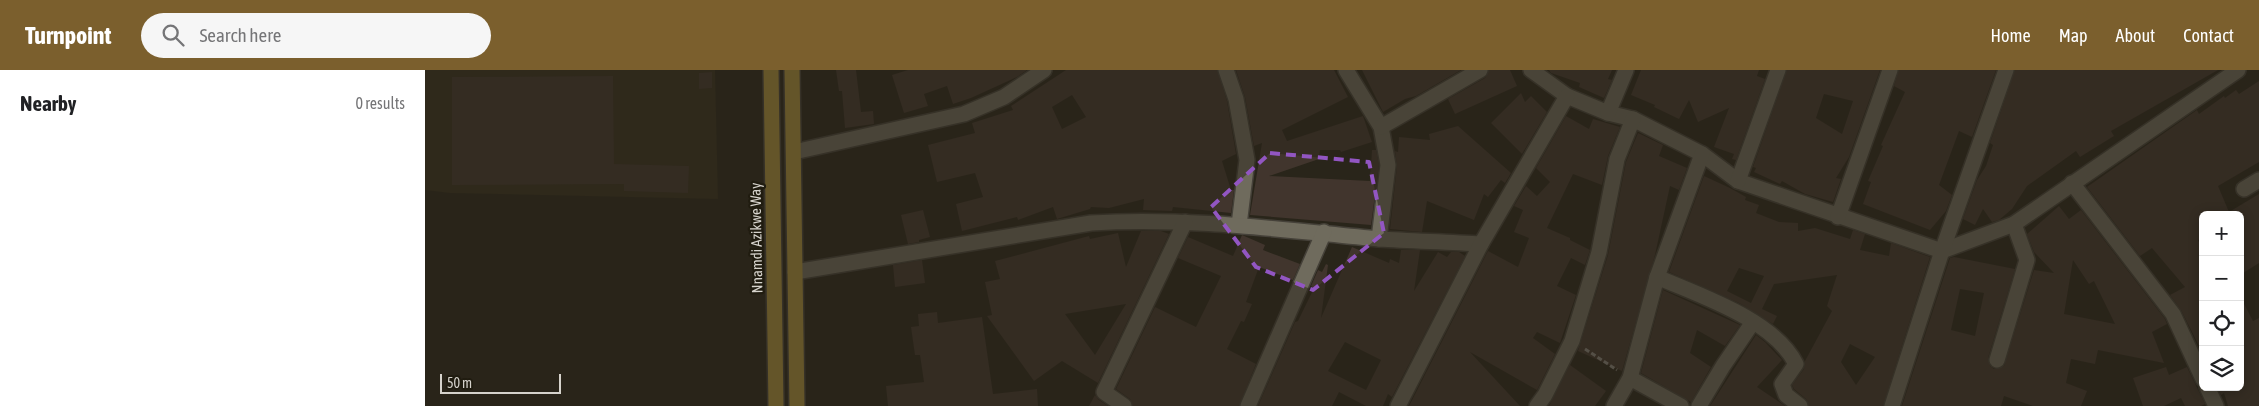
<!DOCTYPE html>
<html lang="en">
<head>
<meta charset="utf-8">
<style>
  :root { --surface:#fff; --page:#f6f6f6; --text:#202124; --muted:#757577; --line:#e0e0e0; --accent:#7b5f2d }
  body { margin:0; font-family:"Asap Condensed",sans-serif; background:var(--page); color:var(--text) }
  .controls { position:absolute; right:15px; bottom:15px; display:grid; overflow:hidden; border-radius:8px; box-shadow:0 2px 12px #0003 }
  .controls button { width:45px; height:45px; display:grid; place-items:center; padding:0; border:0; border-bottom:1px solid var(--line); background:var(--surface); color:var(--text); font:25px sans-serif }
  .scale { position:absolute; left:15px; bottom:12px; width:121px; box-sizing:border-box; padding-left:5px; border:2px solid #d6d3cc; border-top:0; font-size:14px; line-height:18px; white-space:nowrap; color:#d6d3cc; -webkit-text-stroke:4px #201c10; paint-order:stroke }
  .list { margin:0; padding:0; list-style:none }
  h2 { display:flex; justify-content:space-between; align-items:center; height:65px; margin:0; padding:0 20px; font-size:21px }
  h2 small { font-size:16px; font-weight:400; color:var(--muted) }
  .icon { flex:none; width:28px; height:28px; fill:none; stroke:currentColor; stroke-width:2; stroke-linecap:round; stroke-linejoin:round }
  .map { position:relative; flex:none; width:1834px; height:336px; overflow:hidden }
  header { display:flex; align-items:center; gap:30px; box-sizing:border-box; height:70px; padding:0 25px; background:var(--accent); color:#fff }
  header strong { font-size:24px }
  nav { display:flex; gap:28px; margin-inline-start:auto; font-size:18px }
  .search { width:350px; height:45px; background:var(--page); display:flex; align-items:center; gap:12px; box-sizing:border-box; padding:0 18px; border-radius:28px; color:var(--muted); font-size:19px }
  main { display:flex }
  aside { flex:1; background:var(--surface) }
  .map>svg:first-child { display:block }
</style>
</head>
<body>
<header>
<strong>Turnpoint</strong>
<div class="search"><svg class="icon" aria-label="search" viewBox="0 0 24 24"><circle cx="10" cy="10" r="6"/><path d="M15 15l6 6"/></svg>Search here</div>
<nav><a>Home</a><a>Map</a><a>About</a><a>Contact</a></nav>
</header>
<main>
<aside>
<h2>Nearby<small>0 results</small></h2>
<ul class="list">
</ul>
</aside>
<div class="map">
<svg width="1834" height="336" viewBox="0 0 1834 336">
  <rect width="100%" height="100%" fill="#29251a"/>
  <polygon fill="#352f1d" points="0,0 290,0 293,129 25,123 0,120"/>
  <g fill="#41352d" fill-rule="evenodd">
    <polygon points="411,0 431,0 436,42 448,41 449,54 420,58 417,21 414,21"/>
    <polygon points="483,0 602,0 592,7 546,28 528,34 522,16 499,24 503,36 479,43 467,5"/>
    <path d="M641 0H792L802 31 811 84 797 91 806 120H809L806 143 748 137 747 141 718 140 719 129 684 138 666 137 665 139 632 149 628 137 593 150 592 147 537 161 531 134 558 127 550 103 512 112 503 75 550 63 547 53 588 40 586 36ZM647 25 661 47 637 59 627 37Z"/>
    <polygon points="811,0 909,0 923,27 857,60 862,71 938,46 947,72 916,82 915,80 895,80 894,89 844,106 945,111 947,80 951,80 954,95 946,155 825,145 837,73 829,76 820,27"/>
    <polygon points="937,0 1036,0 991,26 980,29 958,42"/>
    <polygon points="1064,0 1085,0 1092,16 1030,44 1023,29 1060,8"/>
    <polygon points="1124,0 1187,0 1183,9 1187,10 1179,28 1154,17 1155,13 1126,3"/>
    <polygon points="1216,0 1334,0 1332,6 1340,9 1311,90 1307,89 1309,84 1289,77 1304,38 1273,52 1264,30 1254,49 1229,37 1230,35 1206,25"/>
    <path d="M1362 0H1455L1424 87 1411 108 1416 109 1408 132 1380 124 1357 111 1355 114 1329 102 1331 98 1328 97ZM1399 24 1428 31 1417 64 1391 48Z"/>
    <polygon points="1474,0 1571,0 1547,67 1534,61 1514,115 1527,125 1521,141 1505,160 1438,134 1446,112 1443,111 1458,76 1456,75 1480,22 1469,16"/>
    <polygon points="1590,0 1793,0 1686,61 1689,66 1655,87 1651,81 1602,116 1587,139 1574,150 1567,152 1558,139 1550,155 1538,149 1552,110 1561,96 1568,75 1565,73"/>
    <polygon points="287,2 287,18 274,19 274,3"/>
    <polygon points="188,6 189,94 264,96 263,123 199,121 199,114 27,115 27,7"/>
    <polygon points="1834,11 1834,92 1793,116 1804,142 1834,124 1834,193 1815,205 1815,145 1778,145 1778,168 1773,170 1778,180 1778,284 1756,240 1745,225 1760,217 1727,178 1715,186 1662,117 1772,40 1774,44 1799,26 1800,28 1811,20 1814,24"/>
    <polygon points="1096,23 1100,32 1106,26 1122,42 1097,84 1066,53"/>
    <polygon points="1141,46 1164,59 1168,49 1195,57 1183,86 1177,115 1148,104 1122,158 1145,168 1145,170 1165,180 1160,195 1146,188 1132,216 1151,225 1135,273 1112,262 1108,268 1130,284 1112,320 1045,282 1095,336 984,336 1063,181 1093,197 1104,168 1089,162 1098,140 1089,136 1101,116 1112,126 1125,112 1111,98"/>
    <polygon points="1033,56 1086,103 1080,113 1076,110 1063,127 1059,124 1049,150 1002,131 997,162 965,159 972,96 970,81 973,82 974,67 1005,70 1004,64"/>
    <polygon points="1213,63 1238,75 1234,86 1262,98 1254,120 1245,116 1230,185 1197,301 1153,281 1183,185 1201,92"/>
    <path d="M1279 106 1305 118 1321 127 1320 130 1334 135 1331 143 1354 152 1373 153V161L1390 158 1425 169 1428 160 1440 164 1435 180 1464 186 1466 173 1505 187 1458 336H1384L1381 329 1369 319 1367 315 1379 299 1380 291 1407 241 1402 236 1412 205 1349 214 1337 239 1352 246 1348 254 1314 233 1244 202ZM1314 198 1339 206 1326 233 1302 221ZM1425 274 1450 287 1431 315 1416 292Z"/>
    <path d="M1634 136 1644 149 1656 140 1740 249 1742 254 1727 262 1739 293 1673 280 1670 294 1646 289 1641 313 1662 321 1656 336H1608L1579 326 1576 336H1477L1525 188 1529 187 1590 199 1563 288 1565 296 1569 299 1579 296 1609 200 1629 203 1609 182 1602 164ZM1648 190 1664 214 1669 211 1690 254 1639 244ZM1535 219 1559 223 1550 266 1526 260Z"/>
    <polygon points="498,140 505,167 494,170 494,172 483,174 476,145"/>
    <path d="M716 161H736L744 164 673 313 637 291 609 311 562 246 567 245 560 212 575 209 570 191 664 166 665 169 693 163 701 197ZM701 234 670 285 640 244Z"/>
    <polygon points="817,165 840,175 838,180 875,194 868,210 834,197 821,232 827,234 819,252 816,251 802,279 831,294 814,336 708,336 705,329 691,319 730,237 771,257 796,206 753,188 763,167 808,186"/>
    <path d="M927 177 964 193 965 189 974 193 976 180H995L989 221 1013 182 1022 187 1026 182H1034L1040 186 967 327 963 324 958 336H941L914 322 907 336H833L870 252 873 251 889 218 886 216 893 200 897 202 901 194 903 195 896 248ZM920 272 956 290 941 320 903 301Z"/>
    <polygon points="497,190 500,213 470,217 468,195"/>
    <polygon points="1238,220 1315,255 1300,276 1272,260 1265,283 1286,297 1266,332 1216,303"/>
    <polygon points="1815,226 1828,251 1834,248 1834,336 1803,336 1799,323 1796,325 1792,317 1815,317"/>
    <polygon points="512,242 513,253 557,247 568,324 612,319 613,336 463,336 461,316 499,312 495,285 490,285 486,257 494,256 493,244"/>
    <polygon points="1331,265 1340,272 1357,290 1332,317 1360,336 1285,336"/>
    <polygon points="1145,295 1181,321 1170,336 1124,336"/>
    <polygon points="1741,297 1744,305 1762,297 1780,334 1776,336 1760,336 1756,328 1739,336 1718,336 1708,308"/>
    <polygon points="670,325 674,330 683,336 664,336"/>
  </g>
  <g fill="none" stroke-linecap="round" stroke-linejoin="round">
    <defs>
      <g id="street">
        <polyline points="801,0 811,29 822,90 814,155"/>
        <polyline points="921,0 956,57 963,95 954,169"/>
        <polyline points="1106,0 1142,26 1183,43 1208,49 1277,84 1313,111 1517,181 1589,154 1813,0"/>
        <polyline points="1183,43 1201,0"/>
        <polyline points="956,57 1055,0"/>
        <polyline points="369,82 539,44 579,27 619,0"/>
        <polyline points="1313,111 1353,0"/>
        <polyline points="1647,113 1748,244 1778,309"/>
        <polyline points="1819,119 1834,110"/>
        <polyline points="1413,147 1465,0"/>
        <path d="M370 202 666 153C763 147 857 160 954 169 988 171 1022 172 1056 174"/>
        <path d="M1232 207C1276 226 1349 250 1371 294L1357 314 1361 325 1375 336"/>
        <polyline points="1572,290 1602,190 1589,154"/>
        <polyline points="1205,308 1256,336"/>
        <polyline points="1782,317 1791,336"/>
        <polyline points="699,336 679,322 760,152"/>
        <polyline points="823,336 899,162"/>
        <polyline points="973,336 1056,174 1142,26"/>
        <polyline points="1112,336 1120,325 1147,271 1174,182 1192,89 1208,49"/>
        <polyline points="1189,336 1205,308 1232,207 1277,84"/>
        <polyline points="1274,336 1298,296 1328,252"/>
        <polyline points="1467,336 1517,181 1581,0"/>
      </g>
      <g id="highway">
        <polyline points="346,0 351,336"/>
        <polyline points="367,0 372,336"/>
      </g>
    </defs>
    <use href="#street" stroke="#454139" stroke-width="18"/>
    <use href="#highway" stroke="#454139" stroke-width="18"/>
    <polyline stroke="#88847c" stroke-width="3" stroke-dasharray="5 2.5" stroke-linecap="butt" points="1160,279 1192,300"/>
    <use href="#street" stroke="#6f6b5d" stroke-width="15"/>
    <use href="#highway" stroke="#ac913d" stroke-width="15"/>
  </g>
  <path d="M0 0H1834V336H0ZM845 83 944 92 959 163 888 220 831 197 786 137Z" fill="#29251a" fill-opacity=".55" fill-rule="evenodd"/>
  <path fill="none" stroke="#9256c2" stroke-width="4" stroke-dasharray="10 6" stroke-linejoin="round" d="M845 83 944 92 959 163 888 220 831 197 786 137Z"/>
  <g text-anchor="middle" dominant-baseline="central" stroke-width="4.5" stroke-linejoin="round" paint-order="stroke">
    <g font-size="15" fill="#d6d3cc" stroke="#201c10">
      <text transform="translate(331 168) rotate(-91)">Nnamdi Azikwe Way</text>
    </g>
  </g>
</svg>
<div class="controls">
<button>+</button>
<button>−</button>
<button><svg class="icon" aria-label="locate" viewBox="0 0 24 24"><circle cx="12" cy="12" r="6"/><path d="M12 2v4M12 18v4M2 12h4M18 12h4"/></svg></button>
<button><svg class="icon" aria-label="layers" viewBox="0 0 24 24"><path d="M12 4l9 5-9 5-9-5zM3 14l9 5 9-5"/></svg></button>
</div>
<div class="scale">50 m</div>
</div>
</main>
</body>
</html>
